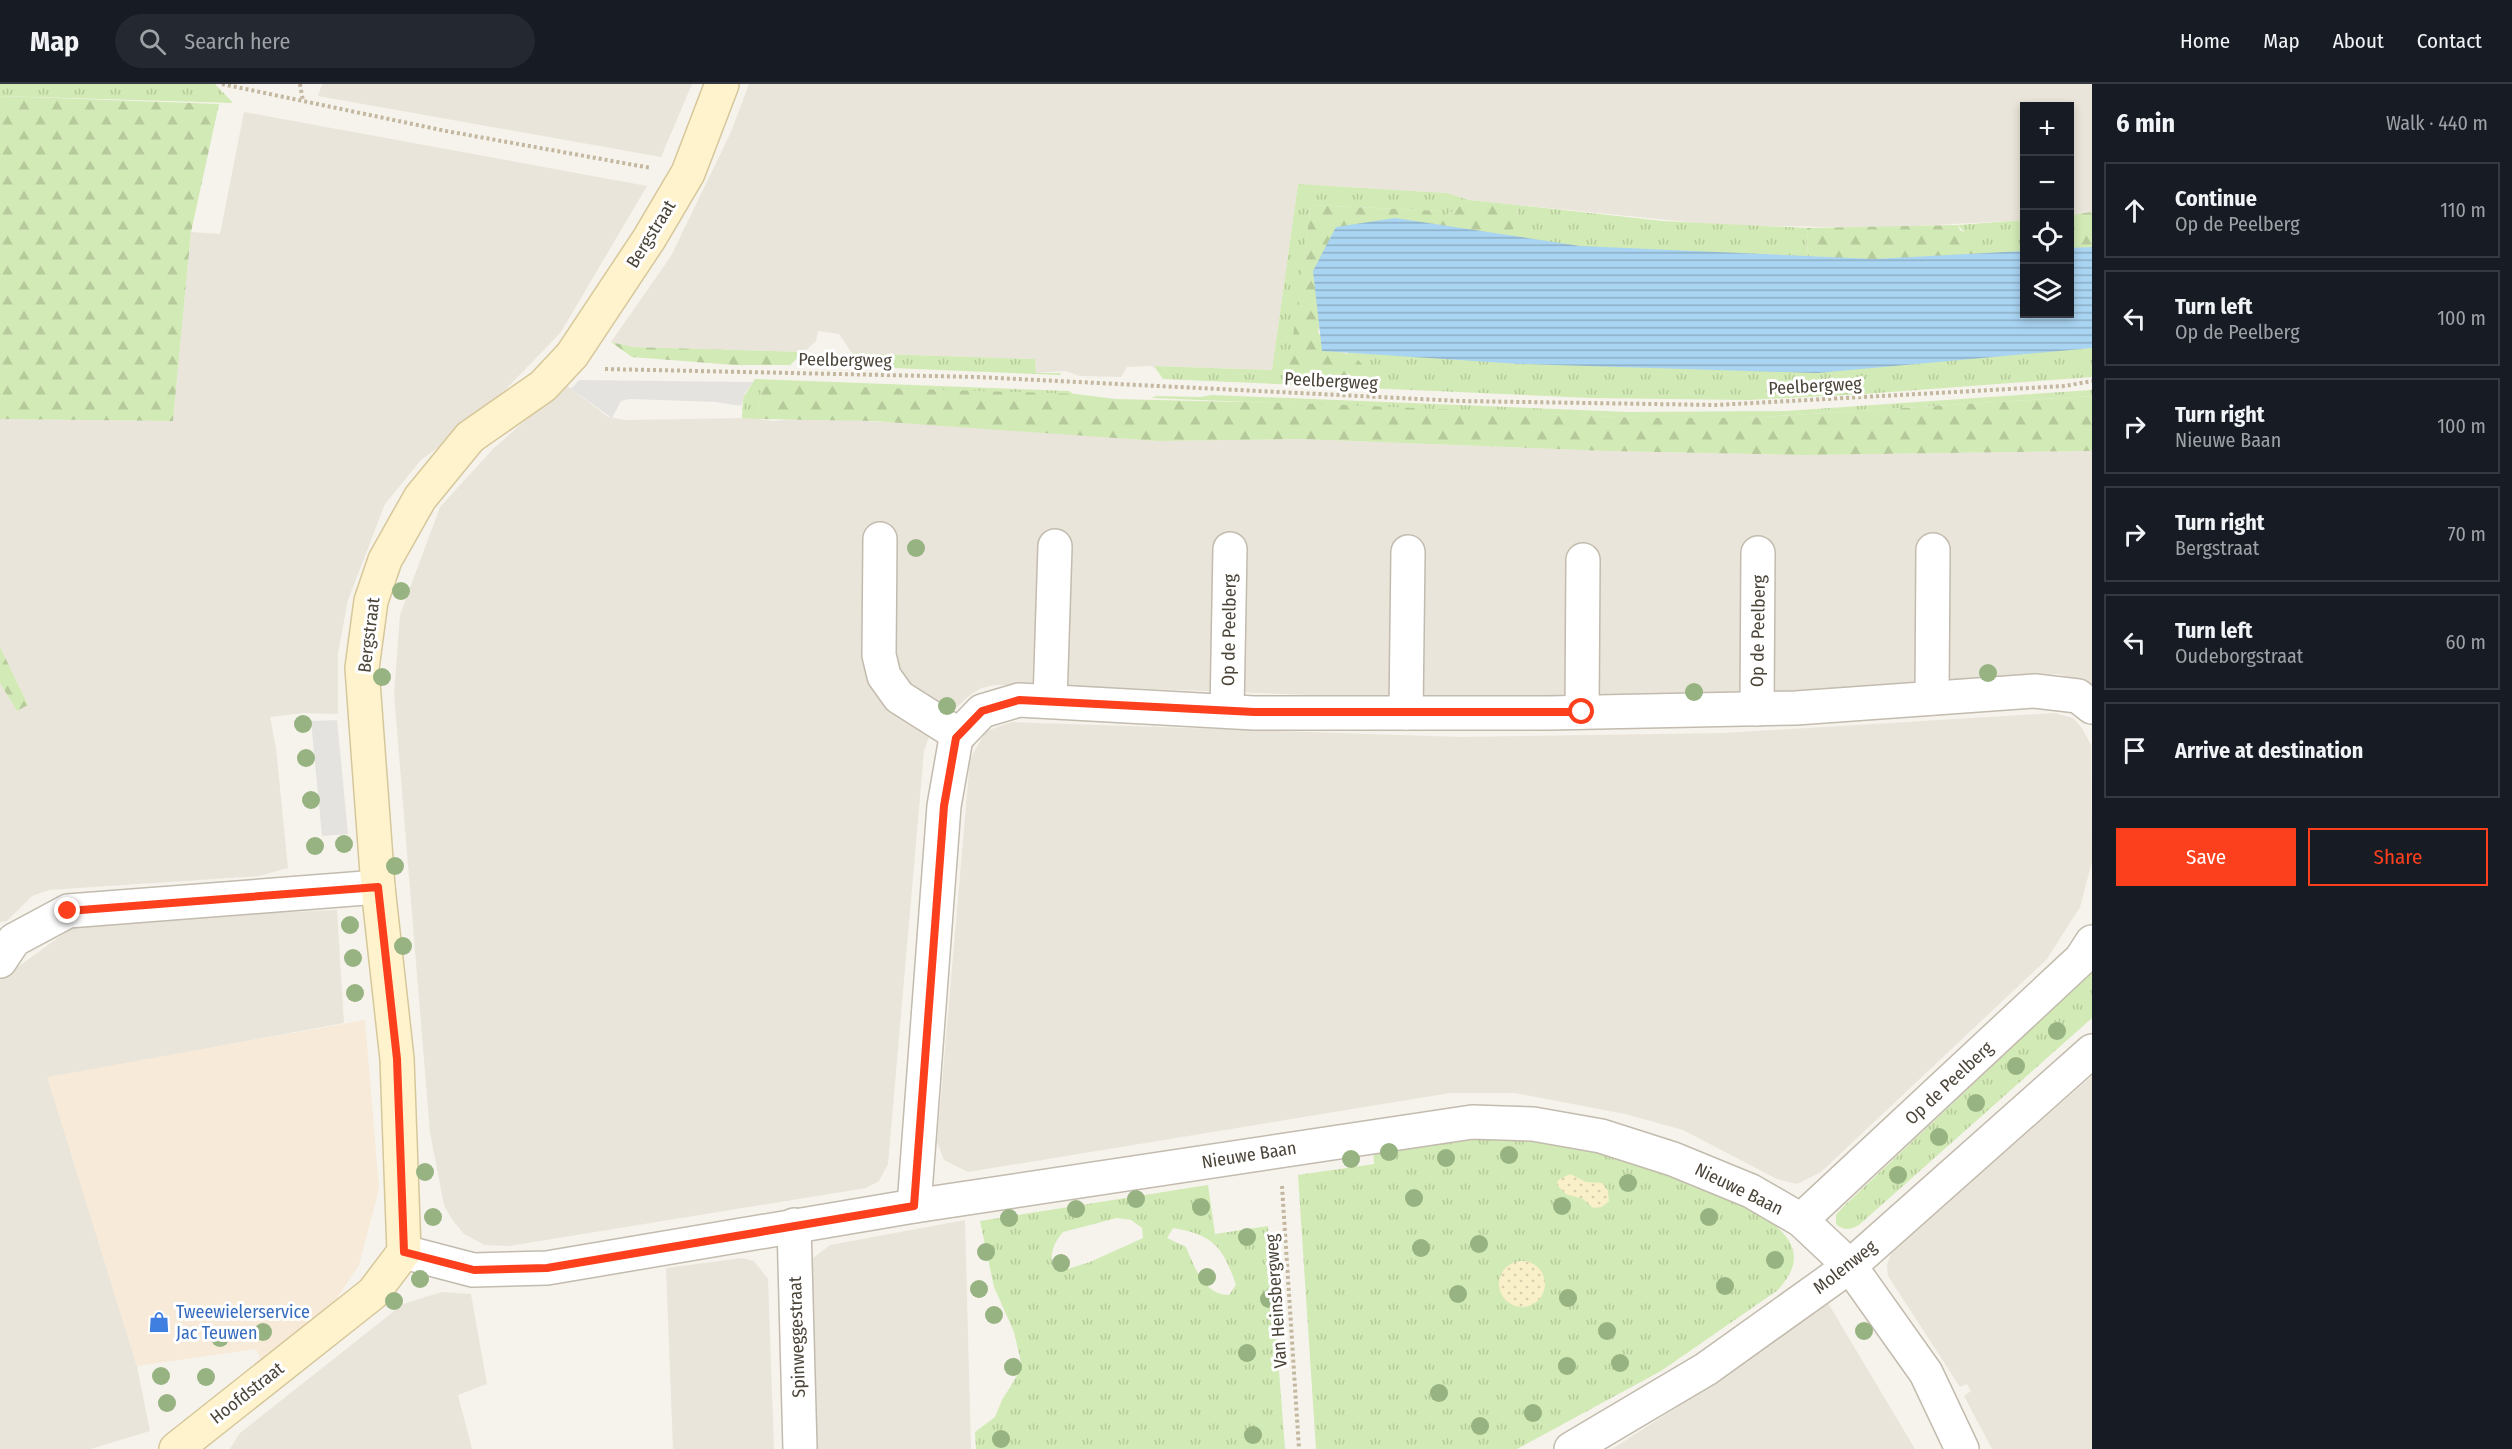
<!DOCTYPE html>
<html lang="en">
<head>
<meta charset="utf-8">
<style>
  :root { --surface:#171b24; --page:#242831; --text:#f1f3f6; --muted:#9ea1a6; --line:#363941; --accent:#fc3f1d }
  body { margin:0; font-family:"Fira Sans Condensed",sans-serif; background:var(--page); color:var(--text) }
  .controls { position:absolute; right:18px; top:18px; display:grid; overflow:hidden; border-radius:0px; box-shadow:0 3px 9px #0003 }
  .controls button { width:54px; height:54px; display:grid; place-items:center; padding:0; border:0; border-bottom:2px solid var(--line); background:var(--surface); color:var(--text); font:30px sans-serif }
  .stop { position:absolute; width:18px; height:18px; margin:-14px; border:4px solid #fc3f1d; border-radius:50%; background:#fff }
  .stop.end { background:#fc3f1d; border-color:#fff; box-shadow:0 2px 6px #0008 }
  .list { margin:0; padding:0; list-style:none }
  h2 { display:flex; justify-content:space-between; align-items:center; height:78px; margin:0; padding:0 24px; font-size:26px }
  h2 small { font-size:20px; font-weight:400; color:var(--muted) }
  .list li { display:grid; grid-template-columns:39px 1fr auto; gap:18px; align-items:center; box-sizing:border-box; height:96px; margin:0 12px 12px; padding:0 12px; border:2px solid var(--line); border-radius:0px }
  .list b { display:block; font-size:22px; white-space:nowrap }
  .list p { margin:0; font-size:20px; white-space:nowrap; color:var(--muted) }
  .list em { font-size:20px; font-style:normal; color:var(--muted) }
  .actions { display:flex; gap:12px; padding:18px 24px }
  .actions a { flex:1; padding:14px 0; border:2px solid var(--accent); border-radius:0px; text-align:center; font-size:21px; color:var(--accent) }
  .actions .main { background:var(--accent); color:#fff }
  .icon { flex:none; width:33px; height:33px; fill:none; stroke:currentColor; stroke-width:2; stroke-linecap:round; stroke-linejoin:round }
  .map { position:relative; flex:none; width:2092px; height:1365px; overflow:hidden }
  header { display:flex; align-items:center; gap:36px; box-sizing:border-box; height:84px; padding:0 30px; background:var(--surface); border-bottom:2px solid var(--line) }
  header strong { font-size:28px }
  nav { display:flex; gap:33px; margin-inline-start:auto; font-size:21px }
  .search { width:420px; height:54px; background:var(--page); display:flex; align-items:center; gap:15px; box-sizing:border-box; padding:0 21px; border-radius:33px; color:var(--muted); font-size:22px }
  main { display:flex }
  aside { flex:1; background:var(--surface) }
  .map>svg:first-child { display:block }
</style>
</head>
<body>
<header>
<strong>Map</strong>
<div class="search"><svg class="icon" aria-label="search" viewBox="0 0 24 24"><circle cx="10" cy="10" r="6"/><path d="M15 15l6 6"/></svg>Search here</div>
<nav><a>Home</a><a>Map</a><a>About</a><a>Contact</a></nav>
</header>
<main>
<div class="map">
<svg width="2092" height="1365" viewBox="0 0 2092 1365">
  <defs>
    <pattern id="grass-tufts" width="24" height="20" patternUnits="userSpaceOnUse" patternTransform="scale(1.5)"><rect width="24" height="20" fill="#d2eab5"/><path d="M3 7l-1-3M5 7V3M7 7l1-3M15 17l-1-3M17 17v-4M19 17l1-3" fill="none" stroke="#b6ca9c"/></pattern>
    <pattern id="forest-firs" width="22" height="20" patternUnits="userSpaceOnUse" patternTransform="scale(1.5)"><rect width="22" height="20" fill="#d2eab5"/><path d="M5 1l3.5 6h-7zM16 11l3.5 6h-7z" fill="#b6ca9c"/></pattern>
    <pattern id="sand-dots" width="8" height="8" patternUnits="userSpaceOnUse" patternTransform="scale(1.5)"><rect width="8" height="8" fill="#f9efc9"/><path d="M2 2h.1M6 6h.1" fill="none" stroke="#d7cead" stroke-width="1.8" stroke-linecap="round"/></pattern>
    <pattern id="water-rules" width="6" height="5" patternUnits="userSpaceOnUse" patternTransform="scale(1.5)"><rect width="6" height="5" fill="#a9d4f2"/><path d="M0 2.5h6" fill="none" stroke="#8caec5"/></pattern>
  </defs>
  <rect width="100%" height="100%" fill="#f6f3ec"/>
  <g fill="#eae5da">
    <polygon points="322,0 692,0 661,73 318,12"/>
    <polygon points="749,0 2092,0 2092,128 2070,131 2070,22 2024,22 2024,136 1883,144 1718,141 1469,116 1447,109 1298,100 1272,286 1154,282 1155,285 1152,282 1127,283 1121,293 1079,292 1066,287 1036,289 1035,275 852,269 839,250 818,247 816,257 804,268 633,263 611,258 671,172 731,48"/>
    <polygon points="244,28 647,102 561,248 478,334 421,376 385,420 348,516 338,569 338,630 304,629 270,633 276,664 288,784 259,792 49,806 32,812 7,837 0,838 0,599 17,627 28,621 0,563 0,335 173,337 191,148 220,150"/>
    <polygon points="566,301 608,333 625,336 749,334 774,337 803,334 966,342 1158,357 1300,355 1607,367 1805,371 2092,367 2092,600 2058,590 1767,608 1593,615 1394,614 1040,601 994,601 982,604 971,610 931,647 924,667 888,1080 879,1097 866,1104 509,1162 485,1161 464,1150 451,1134 444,1121 430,1049 394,610 400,531 440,423 494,364"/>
    <polygon points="2055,629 2073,634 2082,644 2091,661 2092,778 2080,823 2047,875 1821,1088 1797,1100 1777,1095 1683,1046 1625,1030 1515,1009 1450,1009 968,1088 944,1076 937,1058 970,675 986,647 1012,638 1460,653 1722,649"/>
    <polygon points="337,826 344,939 48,994 137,1282 150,1347 91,1365 0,1365 0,896 74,842 148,834"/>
    <polygon points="2092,992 2092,1365 1992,1365 1964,1312 1971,1307 1967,1300 1960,1303 1888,1192 1887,1181 1892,1167"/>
    <polygon points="965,1136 971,1365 817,1365 812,1175 830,1161"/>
    <polygon points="742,1174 754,1177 768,1195 774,1365 673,1365 666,1184"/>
    <polygon points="442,1208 471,1210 487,1300 458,1311 472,1365 230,1365 239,1350 403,1220"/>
    <polygon points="1828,1219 1915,1365 1612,1365 1726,1292"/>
  </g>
  <polygon fill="#f7ead8" points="365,936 379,1105 359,1181 323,1235 261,1275 256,1265 137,1282 47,993"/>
  <g fill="url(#grass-tufts)" fill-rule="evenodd">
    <polygon points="0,0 215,0 233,19 0,12"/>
    <polygon points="1298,100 1447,109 1469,116 1447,131 1429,131 1440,127 1311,121 1288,296 1382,301 1348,266 1518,132 1517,121 1663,137 1807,144 1809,212 1966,150 1958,141 2024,136 2024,230 2070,230 2092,218 2092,293 1864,310 1748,316 1592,314 1163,295 1154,282 1272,286"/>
    <polygon points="852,269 1035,275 1036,289 1061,289 1060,291 868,283 862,282"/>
    <polygon points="755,295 1069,307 1076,312 762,301 757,335 742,334 743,314"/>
    <polygon points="2092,306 2092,312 1746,334 1641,334 1151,314 1157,312 1200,313 1212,311 1628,328 1786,327"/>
    <path d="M2092 888V934L1859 1141C1850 1146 1844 1147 1836 1140V1131L1843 1123Z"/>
    <path d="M1482 1053C1522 1055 1562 1056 1601 1066 1643 1077 1774 1120 1791 1161 1799 1179 1789 1193 1778 1206L1661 1287 1517 1365H1316L1298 1091 1374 1080 1373 1064Z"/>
    <path d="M1208 1101 1215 1150 1268 1142 1285 1365H976L975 1348 995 1333 1002 1316 1017 1292 1021 1278 1014 1248 994 1203 980 1137ZM1117 1134 1131 1136 1142 1144 1143 1154 1090 1178 1061 1187 1053 1184C1049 1171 1054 1158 1063 1148ZM1173 1144C1214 1151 1223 1163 1236 1201L1229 1211C1204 1211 1194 1182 1186 1163L1167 1154Z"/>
  </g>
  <g fill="url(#forest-firs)">
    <polygon points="0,12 219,20 191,148 173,337 0,335"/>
    <polygon points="1469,116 1517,121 1518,132 1510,152 1320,240 1318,248 1327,263 1347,270 1348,266 1383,301 1287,296 1311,121 1442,127 1432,131 1447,131"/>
    <polygon points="2092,128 2092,218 2070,216 2070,131"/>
    <polygon points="1958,141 1960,146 1983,159 1991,179 1809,212 1807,144"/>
    <polygon points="611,258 633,263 804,268 790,281 734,281 632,273"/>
    <polygon points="762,300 1076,310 1115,315 1324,320 1641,334 1746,334 2092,312 2092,367 1805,371 1607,367 1300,355 1158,357 873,337 757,335"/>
    <polygon points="0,563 28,621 17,627 0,599"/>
  </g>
  <g fill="url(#sand-dots)">
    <polygon points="1570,1090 1586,1098 1602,1099 1608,1107 1609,1117 1602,1123 1593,1124 1583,1115 1566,1110 1557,1101 1558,1096"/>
    <circle cx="1522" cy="1200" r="23"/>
  </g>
  <g fill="#e5e3e0">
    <polygon points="579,296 753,298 745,309 741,322 716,318 629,315 621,317 612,334 571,305"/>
    <polygon points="337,636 348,750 322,752 311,637"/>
  </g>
  <polygon fill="url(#water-rules)" points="1395,134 1580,162 1874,175 2024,167 2024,230 2070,230 2070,164 2092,163 2092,264 1817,289 1520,280 1322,267 1313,187 1336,143"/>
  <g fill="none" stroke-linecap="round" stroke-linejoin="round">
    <defs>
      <g id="street">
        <polyline points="880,455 879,571 884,592 899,613 959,651"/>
        <polyline points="1932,614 1933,466"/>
        <polyline points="1050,617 1055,462"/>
        <polyline points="1757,625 1758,469"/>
        <polyline points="1227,627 1230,465"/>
        <polyline points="1582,628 1583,476"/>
        <polyline points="1406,629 1408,468"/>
        <polyline points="0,877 14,856 68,827 378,803"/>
        <polyline points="914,1122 944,722 956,654 982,627 1019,616 1254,629 1549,629 1796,624 2035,607 2078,612 2092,623"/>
        <polyline points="1801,1136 2081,875 2092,858"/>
        <polyline points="794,1141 800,1365"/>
        <polyline points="404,1168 473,1186 547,1184 914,1122 1472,1038 1533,1040 1601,1052 1673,1075 1751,1107 1801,1136 1850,1182 1926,1289 1962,1365"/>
        <polyline points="1571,1365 1706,1285 1850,1182 2092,967"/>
      </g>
      <polyline id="secondary" points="176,1365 373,1209 404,1168 397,975 378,803 362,584 371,517 385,476 420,414 470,353 543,302 572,271 649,155 688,89 722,0"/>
    </defs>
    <use href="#street" stroke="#c2bbae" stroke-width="36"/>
    <use href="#secondary" stroke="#d6c79b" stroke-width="36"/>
    <g stroke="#c4b79f" stroke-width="4" stroke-dasharray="3 3" stroke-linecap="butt">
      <polyline points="222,0 446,47 651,84"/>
      <polyline points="300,0 303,17"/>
      <polyline points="605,285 977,293 1460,317 1716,321 2065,302 2092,297"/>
      <polyline points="1282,1102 1299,1365"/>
    </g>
    <use href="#street" stroke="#fff" stroke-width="33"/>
    <use href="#secondary" stroke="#fff3cd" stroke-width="33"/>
  </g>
  <g fill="#97b381">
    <circle cx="916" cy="464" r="9"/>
    <circle cx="401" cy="507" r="9"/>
    <circle cx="1988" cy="589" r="9"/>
    <circle cx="382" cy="593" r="9"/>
    <circle cx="1694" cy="608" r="9"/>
    <circle cx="947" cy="622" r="9"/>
    <circle cx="303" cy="640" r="9"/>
    <circle cx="306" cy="674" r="9"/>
    <circle cx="311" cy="716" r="9"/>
    <circle cx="344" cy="760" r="9"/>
    <circle cx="315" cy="762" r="9"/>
    <circle cx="395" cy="782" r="9"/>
    <circle cx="350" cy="841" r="9"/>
    <circle cx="403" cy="862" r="9"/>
    <circle cx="353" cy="874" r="9"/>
    <circle cx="355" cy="909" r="9"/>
    <circle cx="2057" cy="947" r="9"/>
    <circle cx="2016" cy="982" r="9"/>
    <circle cx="1976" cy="1019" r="9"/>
    <circle cx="1939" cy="1053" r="9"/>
    <circle cx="1389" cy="1068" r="9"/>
    <circle cx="1509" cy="1071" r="9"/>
    <circle cx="1446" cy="1074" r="9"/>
    <circle cx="1351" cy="1075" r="9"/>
    <circle cx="425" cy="1088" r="9"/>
    <circle cx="1898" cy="1091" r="9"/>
    <circle cx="1628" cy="1099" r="9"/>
    <circle cx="1414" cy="1114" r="9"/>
    <circle cx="1136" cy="1115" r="9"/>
    <circle cx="1562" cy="1122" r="9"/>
    <circle cx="1201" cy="1123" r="9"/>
    <circle cx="1076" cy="1125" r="9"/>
    <circle cx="433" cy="1133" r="9"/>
    <circle cx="1709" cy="1133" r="9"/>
    <circle cx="1009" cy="1134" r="9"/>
    <circle cx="1247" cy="1153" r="9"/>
    <circle cx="1479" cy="1160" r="9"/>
    <circle cx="1421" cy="1164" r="9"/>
    <circle cx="986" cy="1168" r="9"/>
    <circle cx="1775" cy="1176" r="9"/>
    <circle cx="1061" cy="1179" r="9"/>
    <circle cx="1207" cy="1193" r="9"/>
    <circle cx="420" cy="1195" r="9"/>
    <circle cx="1725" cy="1202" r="9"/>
    <circle cx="979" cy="1205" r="9"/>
    <circle cx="1458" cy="1210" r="9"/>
    <circle cx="1568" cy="1214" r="9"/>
    <circle cx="1269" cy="1215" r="9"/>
    <circle cx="394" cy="1217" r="9"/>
    <circle cx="994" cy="1231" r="9"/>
    <circle cx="1607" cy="1247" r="9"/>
    <circle cx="1864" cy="1247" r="9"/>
    <circle cx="263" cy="1248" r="9"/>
    <circle cx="220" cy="1254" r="9"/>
    <circle cx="1247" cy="1269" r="9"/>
    <circle cx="1620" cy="1279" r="9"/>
    <circle cx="1567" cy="1282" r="9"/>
    <circle cx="1013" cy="1283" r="9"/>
    <circle cx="161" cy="1292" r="9"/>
    <circle cx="206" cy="1293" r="9"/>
    <circle cx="1439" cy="1309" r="9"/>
    <circle cx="167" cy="1319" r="9"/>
    <circle cx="1533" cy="1329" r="9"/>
    <circle cx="1480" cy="1342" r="9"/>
    <circle cx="1253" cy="1351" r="9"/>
    <circle cx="1001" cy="1355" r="9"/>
  </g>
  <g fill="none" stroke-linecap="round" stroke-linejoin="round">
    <polyline stroke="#fc3f1d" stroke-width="8" points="68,827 378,803 397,975 404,1168 474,1186 547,1184 914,1122 944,722 956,654 982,627 1019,616 1254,628 1582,628"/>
  </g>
  <defs>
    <symbol id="shop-bare" viewBox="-9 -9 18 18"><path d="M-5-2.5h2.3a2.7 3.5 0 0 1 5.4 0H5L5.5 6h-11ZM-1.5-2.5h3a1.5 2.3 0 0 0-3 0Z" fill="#3f7fe0" stroke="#fff" stroke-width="2.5" paint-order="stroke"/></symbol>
  </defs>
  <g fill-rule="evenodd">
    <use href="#shop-bare" x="144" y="1223" width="30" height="30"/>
  </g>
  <g text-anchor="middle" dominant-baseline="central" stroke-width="6" stroke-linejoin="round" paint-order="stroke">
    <g font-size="18" fill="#4b4439" stroke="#fff">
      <text transform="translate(651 150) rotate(-58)">Bergstraat</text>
      <text transform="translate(845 276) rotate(1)">Peelbergweg</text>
      <text transform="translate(1331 297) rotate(3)">Peelbergweg</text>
      <text transform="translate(1815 302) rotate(-3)">Peelbergweg</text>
      <text transform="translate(1229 546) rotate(-89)">Op de Peelberg</text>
      <text transform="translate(1758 547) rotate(-89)">Op de Peelberg</text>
      <text transform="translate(369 551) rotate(-83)">Bergstraat</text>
      <text transform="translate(1949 999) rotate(-43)">Op de Peelberg</text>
      <text transform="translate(1249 1071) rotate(-9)">Nieuwe Baan</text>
      <text transform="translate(1739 1105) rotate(26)">Nieuwe Baan</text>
      <text transform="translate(1845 1183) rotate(-38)">Molenweg</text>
      <text transform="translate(1276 1217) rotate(-94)">Van Heinsbergweg</text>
      <text transform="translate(797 1253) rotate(-92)">Spinweggestraat</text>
      <text transform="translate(247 1309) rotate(-38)">Hoofdstraat</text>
    </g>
    <g font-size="18" fill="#366cbe" stroke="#fff" text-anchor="start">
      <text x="176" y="1228">Tweewielerservice<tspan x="176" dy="21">Jac Teuwen</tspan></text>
    </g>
  </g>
</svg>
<div class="controls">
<button>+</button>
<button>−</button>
<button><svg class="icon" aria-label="locate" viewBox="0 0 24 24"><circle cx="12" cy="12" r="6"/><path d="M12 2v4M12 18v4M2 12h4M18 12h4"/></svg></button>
<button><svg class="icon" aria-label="layers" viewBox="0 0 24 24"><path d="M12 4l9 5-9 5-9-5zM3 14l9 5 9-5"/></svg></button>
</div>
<div class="stop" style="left:1582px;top:628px"></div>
<div class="stop end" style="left:68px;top:827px"></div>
</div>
<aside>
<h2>6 min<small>Walk · 440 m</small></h2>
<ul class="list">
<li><svg class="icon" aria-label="ahead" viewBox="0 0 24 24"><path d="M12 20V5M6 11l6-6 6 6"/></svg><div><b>Continue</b><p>Op de Peelberg</p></div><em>110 m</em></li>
<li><svg class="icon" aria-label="left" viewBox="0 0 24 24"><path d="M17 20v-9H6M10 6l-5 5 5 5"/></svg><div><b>Turn left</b><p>Op de Peelberg</p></div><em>100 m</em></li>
<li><svg class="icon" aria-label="right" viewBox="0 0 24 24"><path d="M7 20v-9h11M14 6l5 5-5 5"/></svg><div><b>Turn right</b><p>Nieuwe Baan</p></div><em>100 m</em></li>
<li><svg class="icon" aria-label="right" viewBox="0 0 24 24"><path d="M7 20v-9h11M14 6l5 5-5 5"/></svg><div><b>Turn right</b><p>Bergstraat</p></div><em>70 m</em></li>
<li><svg class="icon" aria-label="left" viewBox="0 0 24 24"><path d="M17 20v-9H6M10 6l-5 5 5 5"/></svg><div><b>Turn left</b><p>Oudeborgstraat</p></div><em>60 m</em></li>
<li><svg class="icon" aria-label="arrive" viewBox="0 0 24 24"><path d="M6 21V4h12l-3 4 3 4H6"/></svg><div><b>Arrive at destination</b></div></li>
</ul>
<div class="actions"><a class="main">Save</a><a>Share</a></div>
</aside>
</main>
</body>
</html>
